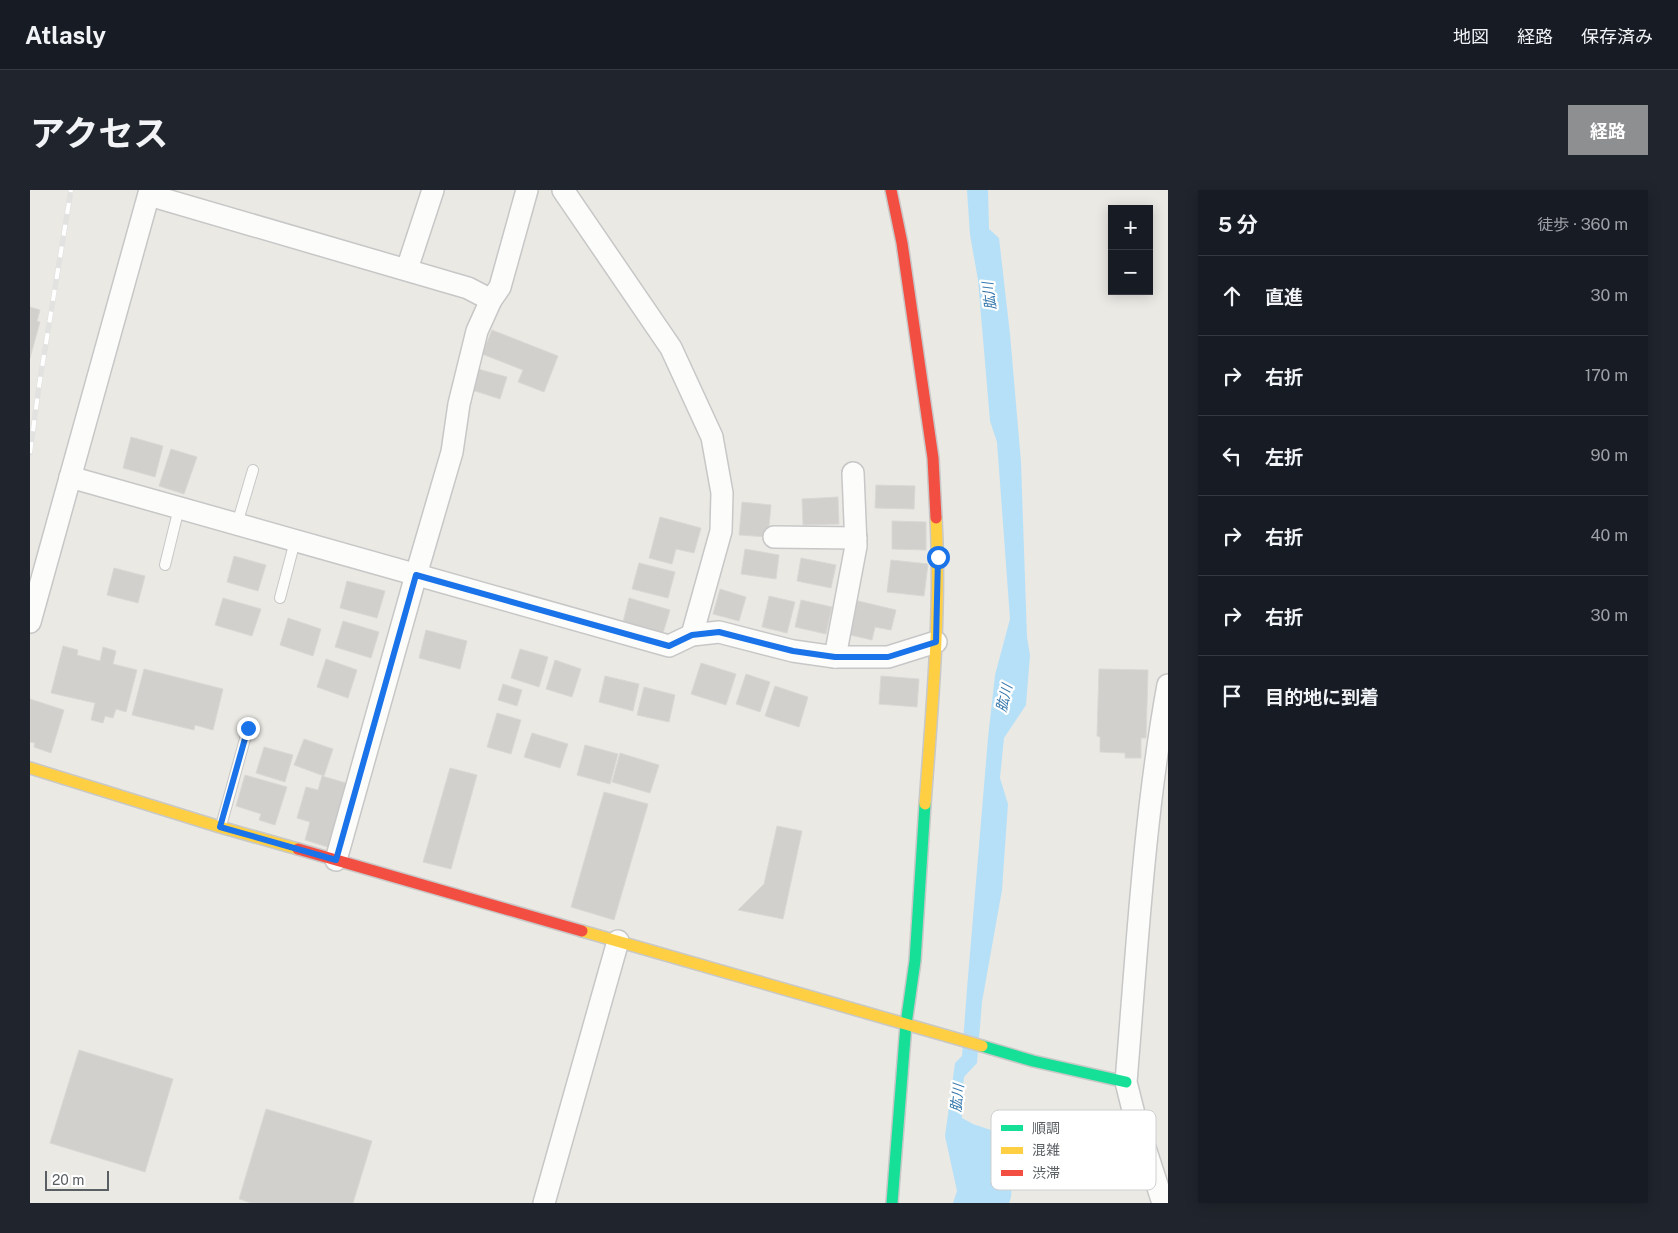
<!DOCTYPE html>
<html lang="ja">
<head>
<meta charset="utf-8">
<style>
  :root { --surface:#171b24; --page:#20242c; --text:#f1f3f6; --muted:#9ea1a6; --line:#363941; --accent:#8d8f90 }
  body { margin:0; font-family:"Public Sans","Noto Sans JP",sans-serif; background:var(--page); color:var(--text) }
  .controls { position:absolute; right:15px; top:15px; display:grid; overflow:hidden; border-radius:0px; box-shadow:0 2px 12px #0003 }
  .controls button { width:45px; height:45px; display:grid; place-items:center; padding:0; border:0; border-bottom:1px solid var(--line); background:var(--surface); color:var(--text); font:25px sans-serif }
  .scale { position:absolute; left:15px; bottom:12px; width:64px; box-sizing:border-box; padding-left:5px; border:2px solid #5a5f63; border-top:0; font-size:14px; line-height:18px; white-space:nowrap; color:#5a5f63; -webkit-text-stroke:4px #fff; paint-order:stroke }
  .stop { position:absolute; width:15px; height:15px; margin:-11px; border:4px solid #1a73e8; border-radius:50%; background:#fff }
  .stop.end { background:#1a73e8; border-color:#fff; box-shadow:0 1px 5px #0008 }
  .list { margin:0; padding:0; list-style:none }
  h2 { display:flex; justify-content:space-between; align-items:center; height:65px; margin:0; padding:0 20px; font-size:21px }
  h2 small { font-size:16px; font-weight:400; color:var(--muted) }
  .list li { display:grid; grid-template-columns:32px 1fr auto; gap:15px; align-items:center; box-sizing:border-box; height:80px; padding:0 20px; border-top:1px solid var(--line) }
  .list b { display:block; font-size:19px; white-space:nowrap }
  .list em { font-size:16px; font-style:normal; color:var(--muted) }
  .icon { flex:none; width:28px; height:28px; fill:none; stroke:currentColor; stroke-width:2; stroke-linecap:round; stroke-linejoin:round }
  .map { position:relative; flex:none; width:1138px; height:1013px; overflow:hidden; border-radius:0px }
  header { display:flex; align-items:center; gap:30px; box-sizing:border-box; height:70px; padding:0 25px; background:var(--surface); border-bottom:1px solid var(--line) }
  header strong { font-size:24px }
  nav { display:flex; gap:28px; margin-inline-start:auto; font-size:18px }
  .intro { display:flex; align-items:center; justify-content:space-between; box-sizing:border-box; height:120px; padding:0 30px }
  h1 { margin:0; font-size:35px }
  .button { padding:12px 22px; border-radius:0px; background:var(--accent); color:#fff; font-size:18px; font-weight:700 }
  main { display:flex; gap:30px; padding:0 30px }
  aside { flex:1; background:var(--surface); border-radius:0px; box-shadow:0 2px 12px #0003 }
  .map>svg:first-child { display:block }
</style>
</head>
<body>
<header>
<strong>Atlasly</strong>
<nav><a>地図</a><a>経路</a><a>保存済み</a></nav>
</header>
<div class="intro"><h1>アクセス</h1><a class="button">経路</a></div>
<main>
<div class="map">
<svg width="1138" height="1013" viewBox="0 0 1138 1013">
  <rect width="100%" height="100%" fill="#ebe9e4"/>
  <path fill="#b6e0f7" d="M937 0H958L959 39 969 48 980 144 991 272 997 447 1000 465 996 515 974 548 970 588 978 614 972 700 952 812 947 873 934 887 932 907V928L943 934 964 941 965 951 981 980C979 992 984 1003 979 1013H923L927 1001 915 946 925 873 932 866 937 799 958 548 965 485 980 429 967 252 960 231 948 90 940 45Z"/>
  <g fill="#d1d0cd" stroke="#dad8d4">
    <polygon points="0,117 10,120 7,131 10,132 0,168"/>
    <polygon points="462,140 528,166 514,202 488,192 493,180 452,164"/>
    <polygon points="448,179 477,187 470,209 442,200"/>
    <polygon points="101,247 133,256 125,287 93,278"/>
    <polygon points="141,259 167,267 154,304 129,296"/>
    <polygon points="846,295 885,296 884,319 845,318"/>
    <polygon points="808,307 809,334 773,335 772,309"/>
    <polygon points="712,312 741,315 738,347 709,345"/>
    <polygon points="630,327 671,338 664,363 646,359 642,374 619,368"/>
    <polygon points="862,331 896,332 896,360 862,359"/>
    <polygon points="715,359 749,365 746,389 711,384"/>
    <polygon points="204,366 236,375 228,401 197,392"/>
    <polygon points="771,368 806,375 801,398 767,391"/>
    <polygon points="861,370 898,374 894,406 857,402"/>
    <polygon points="609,373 645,382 638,408 602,399"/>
    <polygon points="84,378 115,386 108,413 77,405"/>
    <polygon points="317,391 355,401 347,428 310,418"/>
    <polygon points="690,399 716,407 709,431 683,424"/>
    <polygon points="739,406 765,412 757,443 732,437"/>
    <polygon points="193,408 231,419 222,446 185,435"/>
    <polygon points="599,408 640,420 633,443 593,432"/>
    <polygon points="771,410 802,417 796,444 765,437"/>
    <polygon points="824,410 866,420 861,440 845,437 842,450 816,444"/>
    <polygon points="258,428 291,439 283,466 250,455"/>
    <polygon points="313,431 349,442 341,468 305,457"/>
    <polygon points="396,440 437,451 430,479 389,468"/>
    <polygon points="33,456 48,460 47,465 70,471 73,457 86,461 83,474 107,480 96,522 86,519 83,528 75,526 73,533 61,530 65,513 21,503"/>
    <polygon points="490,459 518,467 509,497 481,488"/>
    <polygon points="296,469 327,480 318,508 287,497"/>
    <polygon points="525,470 551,479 542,507 516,499"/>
    <polygon points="671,473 706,484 696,515 661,504"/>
    <polygon points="114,479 193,499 183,540 165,535 164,540 102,525"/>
    <polygon points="1069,479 1118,480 1116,548 1111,548 1111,568 1095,568 1095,563 1070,562 1070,547 1067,546"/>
    <polygon points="716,484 740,492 730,522 706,514"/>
    <polygon points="575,486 609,494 603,521 569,512"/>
    <polygon points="851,486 889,489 887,517 849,514"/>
    <polygon points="473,494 492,500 487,516 468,510"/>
    <polygon points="745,496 778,507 769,537 735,526"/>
    <polygon points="614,497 645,505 639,532 607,525"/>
    <polygon points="0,509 34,520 21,563 4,557 5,553 0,552"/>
    <polygon points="467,523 491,530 481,564 457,557"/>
    <polygon points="502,543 538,554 530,578 494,567"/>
    <polygon points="274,549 303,559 294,586 264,575"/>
    <polygon points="555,555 588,564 580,594 547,585"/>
    <polygon points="234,557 263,565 255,592 226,583"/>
    <polygon points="590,563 629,575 620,603 582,592"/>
    <polygon points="420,578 447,585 421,679 393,672"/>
    <polygon points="215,585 257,597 245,635 229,630 231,624 206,616"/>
    <polygon points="292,586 319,594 301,658 275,650 280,632 267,628 276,597 288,600"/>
    <polygon points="574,602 618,614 584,730 541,717"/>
    <polygon points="747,636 772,641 753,729 708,720 734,694"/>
    <polygon points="49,860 143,889 115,982 20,953"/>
    <polygon points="236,919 342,951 323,1013 221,1013 209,1009"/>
  </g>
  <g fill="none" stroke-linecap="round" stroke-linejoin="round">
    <defs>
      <g id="lane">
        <polyline points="207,334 223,280"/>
        <polyline points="135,375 149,318"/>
        <polyline points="250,408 265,351"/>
        <polyline points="191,636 218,538"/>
      </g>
      <g id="street">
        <polyline points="533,0 641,158 682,247 692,303 691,341 662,445"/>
        <polyline points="119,5 438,98 461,110"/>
        <polyline points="377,79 403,0"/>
        <polyline points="40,287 639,456 662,445 689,442 763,461 805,467 858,467 906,452"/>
        <polyline points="744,347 826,348"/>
        <polyline points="0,432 120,0"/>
        <polyline points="805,467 826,356 823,283"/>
        <polyline points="306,670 386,385 422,262 429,214 447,141 461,110 470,97 497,0"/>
        <polyline points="514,1013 588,751"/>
        <path d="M1133 1013 1104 924 1096 892C1107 760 1114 626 1138 495"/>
      </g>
      <g id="fast">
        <polyline points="952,856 1003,871 1096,892"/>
        <polyline points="862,1013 876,834 885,771 895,614"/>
      </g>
      <g id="slow">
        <polyline points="0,578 190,637 268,659"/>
        <path d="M895 614C902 519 911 424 906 328"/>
        <polyline points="552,741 952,856"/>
      </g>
      <g id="jam">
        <polyline points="861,0 872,53 903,268 906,328"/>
        <polyline points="268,659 552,741"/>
      </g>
    </defs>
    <use href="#lane" stroke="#c7c7c7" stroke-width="12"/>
    <use href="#street" stroke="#c7c7c7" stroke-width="24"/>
    <use href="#fast" stroke="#c8c8c8" stroke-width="14"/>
    <use href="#slow" stroke="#c8c8c8" stroke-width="14"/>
    <use href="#jam" stroke="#c8c8c8" stroke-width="14"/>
    <use href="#lane" stroke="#fcfcfb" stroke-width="10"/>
    <use href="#street" stroke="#fcfcfb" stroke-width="21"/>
    <use href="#fast" stroke="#16e098" stroke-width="11"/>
    <use href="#slow" stroke="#ffcf43" stroke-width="11"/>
    <use href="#jam" stroke="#f24e42" stroke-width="11"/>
    <defs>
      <polyline id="rail" points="0,263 9,196 41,0"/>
    </defs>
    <use href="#rail" stroke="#e2e2e1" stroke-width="5.5"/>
    <use href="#rail" stroke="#fff" stroke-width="4" stroke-dasharray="11" stroke-linecap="butt"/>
  </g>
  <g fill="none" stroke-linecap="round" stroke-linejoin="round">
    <polyline stroke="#1a73e8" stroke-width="6" points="218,538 190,637 306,670 386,385 639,456 662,445 689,442 763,461 805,467 858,467 906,452 908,367"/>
  </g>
  <g text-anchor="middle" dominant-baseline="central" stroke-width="4.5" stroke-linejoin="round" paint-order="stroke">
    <g font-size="14" font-style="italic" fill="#3678ad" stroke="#fff">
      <text transform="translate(959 106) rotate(-97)">肱川</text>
      <text transform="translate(974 508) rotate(-76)">肱川</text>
      <text transform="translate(927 908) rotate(-84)">肱川</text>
    </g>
  </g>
  <rect x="961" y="920" width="165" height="80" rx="8" fill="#fff" stroke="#cecfd0" stroke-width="1"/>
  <rect x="971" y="935" width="22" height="6" fill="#16e098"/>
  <rect x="971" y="957" width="22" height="7" fill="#ffcf43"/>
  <rect x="971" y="980" width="22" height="6" fill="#f24e42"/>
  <g font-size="14" fill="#5a5f63">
    <text x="1002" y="943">順調</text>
    <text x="1002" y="965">混雑</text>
    <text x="1002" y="988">渋滞</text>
  </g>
</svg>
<div class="controls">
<button>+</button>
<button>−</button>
</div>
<div class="scale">20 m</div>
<div class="stop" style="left:908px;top:367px"></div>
<div class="stop end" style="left:218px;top:538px"></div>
</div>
<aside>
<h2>5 分<small>徒歩 · 360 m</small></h2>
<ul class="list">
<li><svg class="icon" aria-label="ahead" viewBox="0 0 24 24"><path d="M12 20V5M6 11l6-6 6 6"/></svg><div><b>直進</b></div><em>30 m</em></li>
<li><svg class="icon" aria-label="right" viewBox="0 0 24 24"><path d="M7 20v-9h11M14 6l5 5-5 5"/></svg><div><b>右折</b></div><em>170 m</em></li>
<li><svg class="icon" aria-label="left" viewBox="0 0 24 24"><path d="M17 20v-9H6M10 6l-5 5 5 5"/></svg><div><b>左折</b></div><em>90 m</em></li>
<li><svg class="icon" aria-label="right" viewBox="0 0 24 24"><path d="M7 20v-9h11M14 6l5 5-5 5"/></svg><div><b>右折</b></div><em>40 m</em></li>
<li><svg class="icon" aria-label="right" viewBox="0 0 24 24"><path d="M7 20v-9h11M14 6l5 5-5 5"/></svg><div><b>右折</b></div><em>30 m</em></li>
<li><svg class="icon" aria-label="arrive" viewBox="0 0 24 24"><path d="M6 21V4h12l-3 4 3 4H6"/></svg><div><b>目的地に到着</b></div></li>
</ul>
</aside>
</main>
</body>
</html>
